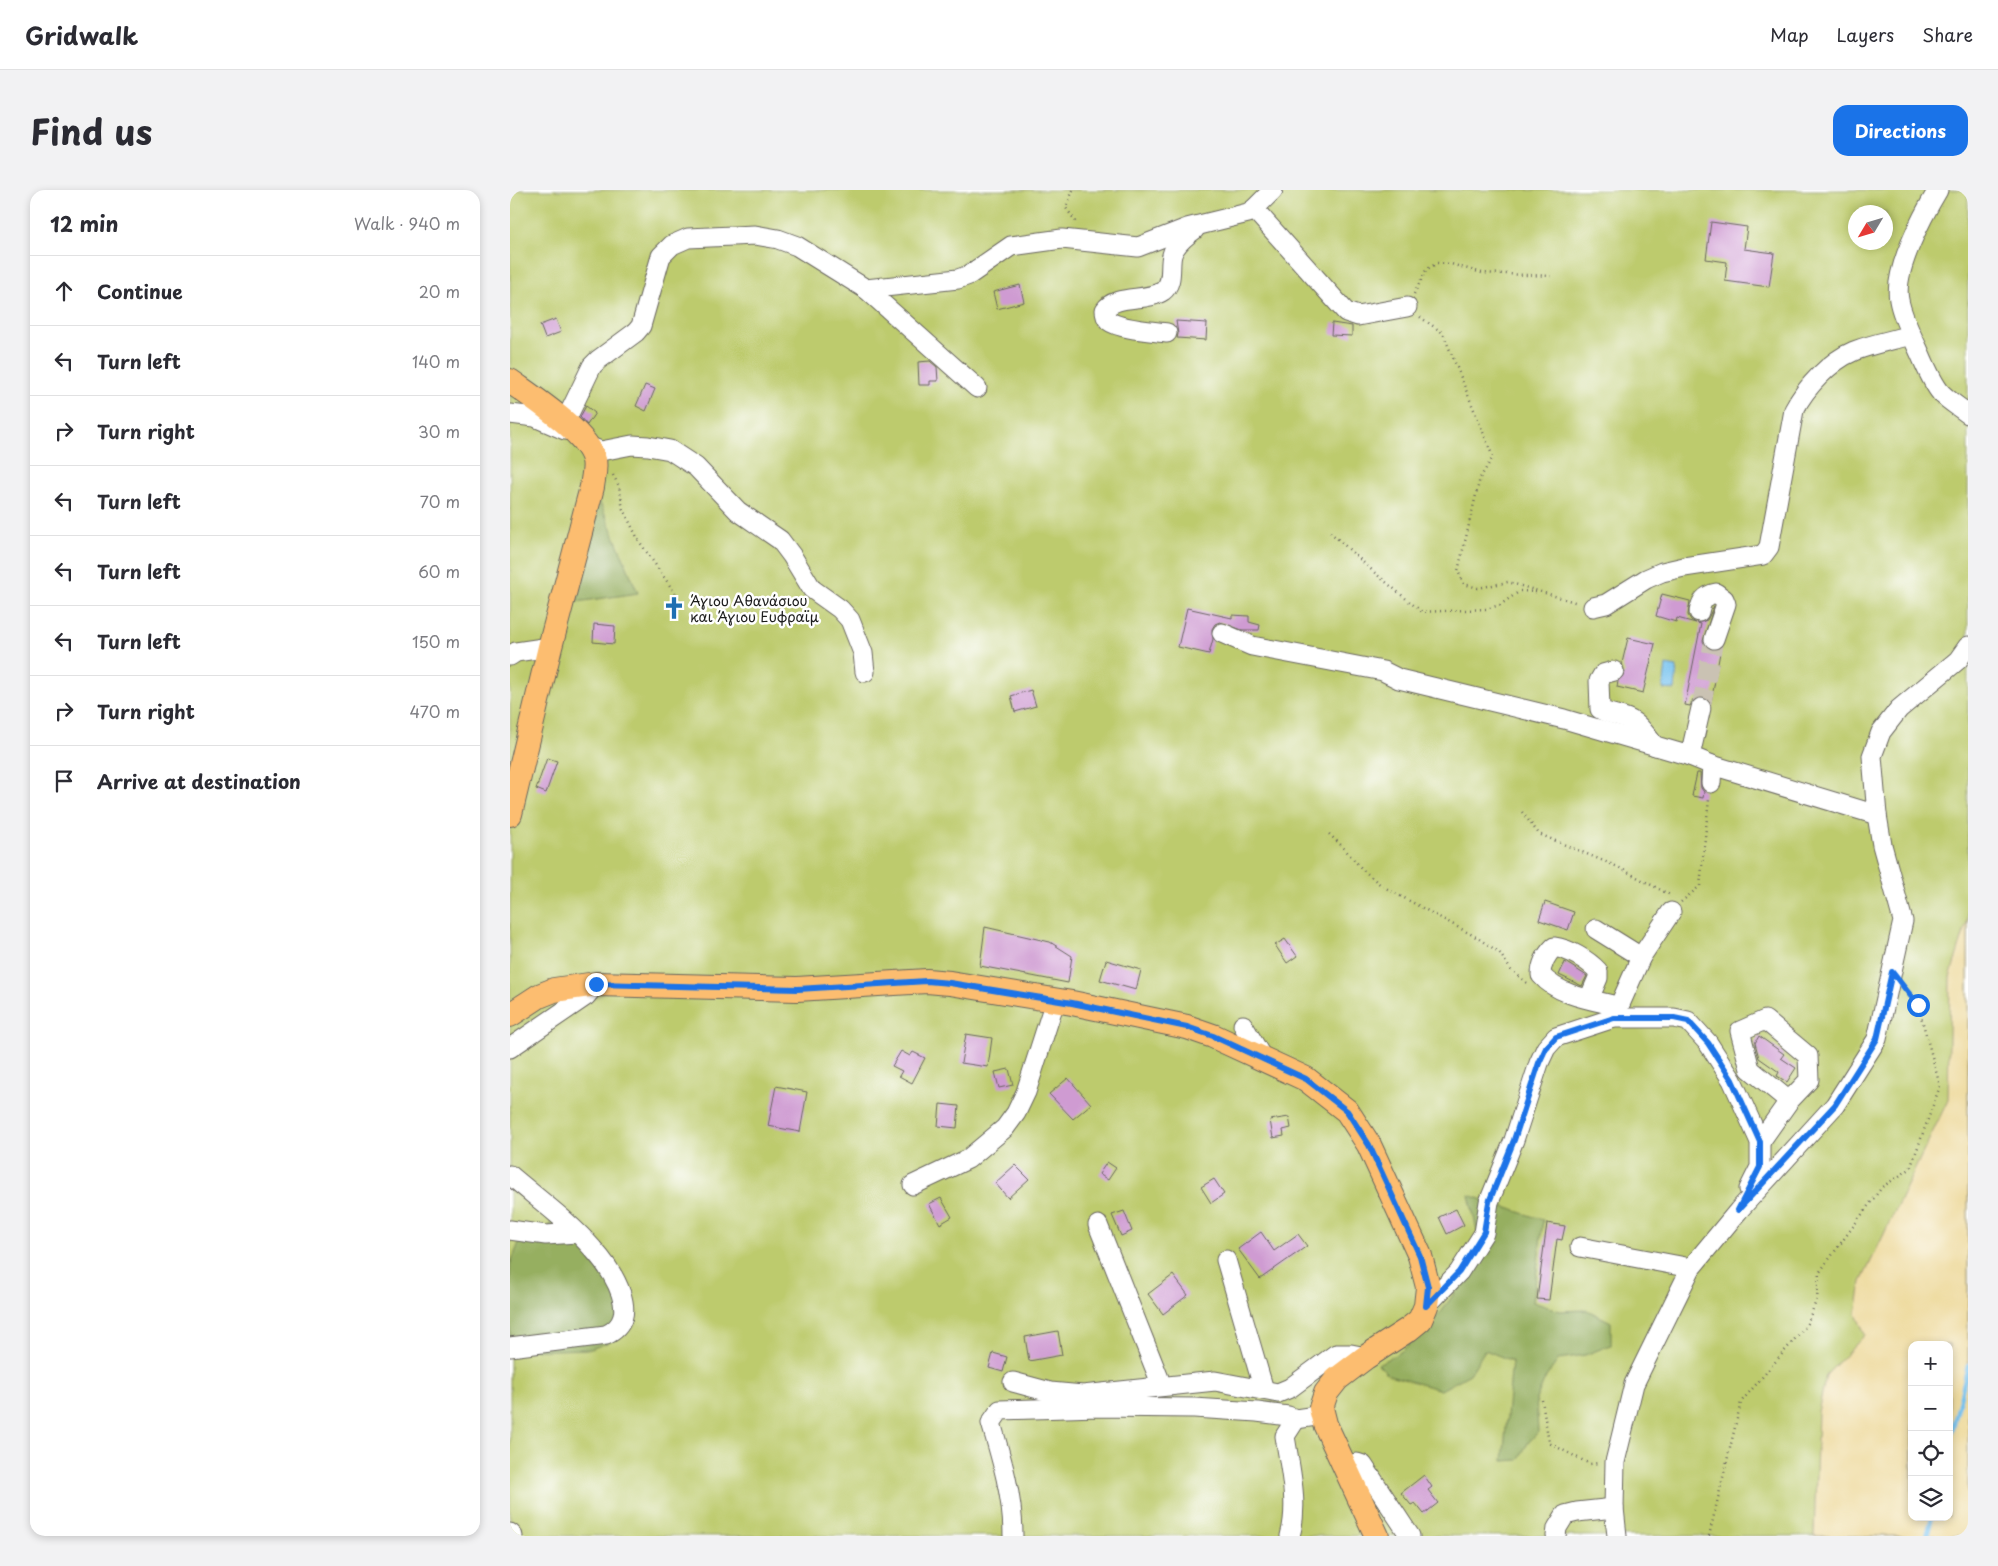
<!DOCTYPE html>
<html lang="en">
<head>
<meta charset="utf-8">
<style>
  :root { --surface:#fff; --page:#f2f2f3; --text:#2b2b33; --muted:#7c7c81; --line:#e1e1e2; --accent:#1a73e8 }
  body { margin:0; font-family:"Playpen Sans",sans-serif; background:var(--page); color:var(--text) }
  .controls { position:absolute; right:15px; bottom:15px; display:grid; overflow:hidden; border-radius:10px; box-shadow:0 2px 8px #0003 }
  .controls button { width:45px; height:45px; display:grid; place-items:center; padding:0; border:0; border-bottom:1px solid var(--line); background:var(--surface); color:var(--text); font:25px sans-serif }
  .compass { position:absolute; left:1338px; top:15px; width:45px; height:45px; border-radius:50%; background:var(--surface); box-shadow:0 2px 8px #0003; rotate:232deg }
  .stop { position:absolute; width:15px; height:15px; margin:-11px; border:4px solid #1a73e8; border-radius:50%; background:#fff }
  .stop.end { background:#1a73e8; border-color:#fff; box-shadow:0 1px 5px #0008 }
  .list { margin:0; padding:0; list-style:none }
  h2 { display:flex; justify-content:space-between; align-items:center; height:65px; margin:0; padding:0 20px; font-size:21px }
  h2 small { font-size:16px; font-weight:400; color:var(--muted) }
  .list li { display:grid; grid-template-columns:32px 1fr auto; gap:15px; align-items:center; box-sizing:border-box; height:70px; padding:0 20px; border-top:1px solid var(--line) }
  .list b { display:block; font-size:19px; white-space:nowrap }
  .list em { font-size:16px; font-style:normal; color:var(--muted) }
  .icon { flex:none; width:28px; height:28px; fill:none; stroke:currentColor; stroke-width:2; stroke-linecap:round; stroke-linejoin:round }
  .map { position:relative; flex:none; width:1458px; height:1346px; overflow:hidden; border-radius:15px }
  header { display:flex; align-items:center; gap:30px; box-sizing:border-box; height:70px; padding:0 25px; background:var(--surface); border-bottom:1px solid var(--line) }
  header strong { font-size:24px }
  nav { display:flex; gap:28px; margin-inline-start:auto; font-size:18px }
  .intro { display:flex; align-items:center; justify-content:space-between; box-sizing:border-box; height:120px; padding:0 30px }
  h1 { margin:0; font-size:35px }
  .button { padding:12px 22px; border-radius:15px; background:var(--accent); color:#fff; font-size:18px; font-weight:700 }
  main { display:flex; gap:30px; padding:0 30px }
  aside { flex:1; background:var(--surface); border-radius:15px; box-shadow:0 2px 8px #0003 }
  .map>svg:first-child { display:block }
</style>
</head>
<body>
<header>
<strong>Gridwalk</strong>
<nav><a>Map</a><a>Layers</a><a>Share</a></nav>
</header>
<div class="intro"><h1>Find us</h1><a class="button">Directions</a></div>
<main>
<aside>
<h2>12 min<small>Walk · 940 m</small></h2>
<ul class="list">
<li><svg class="icon" aria-label="ahead" viewBox="0 0 24 24"><path d="M12 20V5M6 11l6-6 6 6"/></svg><div><b>Continue</b></div><em>20 m</em></li>
<li><svg class="icon" aria-label="left" viewBox="0 0 24 24"><path d="M17 20v-9H6M10 6l-5 5 5 5"/></svg><div><b>Turn left</b></div><em>140 m</em></li>
<li><svg class="icon" aria-label="right" viewBox="0 0 24 24"><path d="M7 20v-9h11M14 6l5 5-5 5"/></svg><div><b>Turn right</b></div><em>30 m</em></li>
<li><svg class="icon" aria-label="left" viewBox="0 0 24 24"><path d="M17 20v-9H6M10 6l-5 5 5 5"/></svg><div><b>Turn left</b></div><em>70 m</em></li>
<li><svg class="icon" aria-label="left" viewBox="0 0 24 24"><path d="M17 20v-9H6M10 6l-5 5 5 5"/></svg><div><b>Turn left</b></div><em>60 m</em></li>
<li><svg class="icon" aria-label="left" viewBox="0 0 24 24"><path d="M17 20v-9H6M10 6l-5 5 5 5"/></svg><div><b>Turn left</b></div><em>150 m</em></li>
<li><svg class="icon" aria-label="right" viewBox="0 0 24 24"><path d="M7 20v-9h11M14 6l5 5-5 5"/></svg><div><b>Turn right</b></div><em>470 m</em></li>
<li><svg class="icon" aria-label="arrive" viewBox="0 0 24 24"><path d="M6 21V4h12l-3 4 3 4H6"/></svg><div><b>Arrive at destination</b></div></li>
</ul>
</aside>
<div class="map">
<svg width="1458" height="1346" viewBox="0 0 1458 1346">
  <rect width="100%" height="100%" fill="#fff"/>
  <filter id="ink" filterUnits="userSpaceOnUse"><feTurbulence type="fractalNoise" baseFrequency=".02" numOctaves="2"/><feDisplacementMap in="SourceGraphic" scale="10" xChannelSelector="R" yChannelSelector="G"/><feConvolveMatrix kernelMatrix="1 2 1 2 8 2 1 2 1" color-interpolation-filters="sRGB"/></filter>
  <filter id="wash" filterUnits="userSpaceOnUse"><feTurbulence type="fractalNoise" baseFrequency=".0096" numOctaves="4" result="noise"/><feDisplacementMap in="SourceGraphic" scale="20" xChannelSelector="R" yChannelSelector="G"/><feGaussianBlur stdDeviation="1.12" result="paint"/><feColorMatrix in="noise" values="0 0 0 0 0 0 0 0 0 0 0 0 0 0 0 0 0 1.4 0 .05"/><feComposite in="paint" operator="in"/></filter>
  <g filter="url(#wash)">
    <rect width="100%" height="100%" fill="#f6ecd9"/>
    <path fill="#bdcb6d" stroke="#6c7444" fill-rule="evenodd" d="M0 0H1458V1346H0ZM1346 22H1376V52H1346ZM1402 1155H1439V1327H1402Z"/>
    <g fill="#96af60" stroke="#59663e">
      <polygon points="84,298 128,403 67,412 86,330"/>
      <polygon points="959,1005 1033,1030 1023,1112 1050,1121 1077,1120 1101,1132 1101,1155 1075,1165 1049,1169 1036,1187 1026,1209 1028,1242 1018,1253 1008,1270 993,1271 1002,1171 975,1160 960,1184 931,1200 879,1185 868,1174 892,1161 932,1121 972,1063"/>
      <polygon points="43,1025 87,1067 119,1122 109,1148 81,1159 0,1161 0,1075 11,1048 34,1052"/>
    </g>
    <path fill="#eeda9e" stroke="#857b5d" fill-rule="evenodd" d="M1458 729V1346H1304L1308 1222 1316 1185 1355 1145 1346 1124 1351 1092 1438 910 1440 787ZM1402 1155H1439V1327H1402Z"/>
    <polygon fill="#74c1ee" stroke="#486e85" points="1156,475 1167,477 1165,500 1153,499"/>
    <g fill="none" stroke-linecap="round" stroke-linejoin="round">
      <g stroke="#74c1ee" stroke-width="4.5">
        <polyline points="1439,1254 1458,1176"/>
        <polyline points="1417,1346 1422,1327"/>
      </g>
    </g>
    <g id="blocks">
      <g fill="#cf9bd2">
        <polygon points="1201,32 1237,37 1234,59 1264,63 1259,97 1215,91 1217,72 1196,69"/>
        <polygon points="510,95 514,112 487,119 483,102"/>
        <polygon points="46,129 51,142 35,148 30,135"/>
        <polygon points="666,131 697,133 696,150 667,148 668,144"/>
        <polygon points="822,133 842,136 842,146 821,145"/>
        <polygon points="420,171 427,177 428,191 420,191 420,195 409,195 408,172"/>
        <polygon points="135,195 145,199 136,221 126,216"/>
        <polygon points="76,216 85,223 77,235 70,227"/>
        <polygon points="1152,404 1180,411 1178,425 1181,430 1186,433 1167,428 1166,432 1146,426"/>
        <polygon points="1204,416 1193,451 1195,456 1200,459 1206,460 1211,457 1201,513 1194,507 1188,507 1183,510 1180,516 1175,515 1191,434 1187,433 1197,430"/>
        <polygon points="677,418 722,428 722,425 739,426 739,432 750,435 749,440 732,440 710,432 705,434 702,439 703,449 699,464 668,457"/>
        <polygon points="84,434 105,436 104,454 83,452"/>
        <polygon points="1118,448 1145,454 1133,503 1107,497 1108,491 1115,483 1112,473"/>
        <polygon points="521,500 526,516 505,522 501,506"/>
        <polygon points="37,568 47,571 36,603 26,599"/>
        <polygon points="1187,583 1190,583 1191,598 1194,602 1193,608 1182,606"/>
        <polygon points="1035,712 1064,722 1058,740 1029,730"/>
        <polygon points="475,737 540,752 562,766 558,793 470,776"/>
        <polygon points="775,749 787,766 777,773 765,755"/>
        <polygon points="596,770 631,780 626,800 590,790"/>
        <polygon points="1055,772 1077,786 1072,796 1049,785"/>
        <polygon points="456,844 482,848 478,877 451,873"/>
        <polygon points="1249,846 1274,864 1271,868 1286,878 1277,892 1267,886 1269,882 1249,868 1245,853"/>
        <polygon points="391,861 400,866 403,862 415,868 402,893 389,886 392,881 382,876"/>
        <polygon points="499,879 503,895 489,898 485,882"/>
        <polygon points="558,888 581,914 563,929 539,904"/>
        <polygon points="266,896 297,902 290,942 258,936"/>
        <polygon points="430,914 449,916 447,938 428,936"/>
        <polygon points="779,927 781,938 773,940 774,946 763,948 760,930"/>
        <polygon points="597,972 606,978 598,990 589,984"/>
        <polygon points="505,975 519,989 498,1008 485,993"/>
        <polygon points="704,989 714,1004 701,1013 691,997"/>
        <polygon points="431,1008 442,1027 430,1034 419,1014"/>
        <polygon points="946,1019 954,1035 937,1044 929,1027"/>
        <polygon points="614,1021 622,1041 611,1046 602,1025"/>
        <polygon points="1037,1033 1055,1036 1052,1050 1047,1049 1039,1110 1027,1109"/>
        <polygon points="751,1042 764,1061 788,1044 797,1056 750,1089 728,1059"/>
        <polygon points="663,1085 678,1105 653,1124 638,1104"/>
        <polygon points="548,1141 552,1165 519,1171 515,1147"/>
        <polygon points="483,1163 497,1167 493,1182 479,1178"/>
        <polygon points="914,1285 922,1297 918,1300 928,1313 914,1324 905,1313 901,1315 891,1303"/>
      </g>
    </g>
  </g>
  <g filter="url(#ink)">
    <use href="#blocks" fill-opacity="0" stroke="#68655e" stroke-width="1"/>
    <g fill="none" stroke-linecap="round" stroke-linejoin="round">
      <polyline stroke="#cac2b3" stroke-width="19" stroke-dasharray="19 9" stroke-linecap="butt" points="1191,518 1204,449"/>
      <defs>
        <g id="minor">
          <path d="M1428 0C1413 25 1383 81 1389 110 1392 127 1401 144 1408 159 1415 174 1421 191 1431 203 1439 211 1449 217 1458 224"/>
          <polyline points="744,19 836,122 848,126 897,117"/>
          <polyline points="356,99 467,198"/>
          <path d="M657 143C643 141 609 139 599 131 596 128 595 124 595 120 605 104 637 112 653 101 664 93 659 76 662 65 665 53 677 46 685 39"/>
          <polyline points="0,224 25,227 55,240"/>
          <polyline points="55,232 82,176 88,170 126,142 131,136 151,66 162,55 178,48 245,45 268,49 287,56 356,99 448,89 459,85 501,56 552,49 628,57 677,38 738,23 744,19 763,0"/>
          <polyline points="78,256 91,261 122,255 138,256 160,260 186,277 228,321 270,350 282,366 302,399 330,419 340,430 353,463 355,482"/>
          <path d="M1083 417 1096 414 1136 389 1152 382 1174 377 1253 365 1259 357 1284 220C1296 197 1320 171 1344 161 1362 154 1383 150 1401 145"/>
          <path d="M1189 422C1191 411 1195 405 1206 403L1214 409 1216 414 1204 449"/>
          <polyline points="712,443 742,456 873,481 889,489 1054,529 1180,566 1202,575"/>
          <polyline points="0,466 6,462 40,457"/>
          <path d="M1104 481 1093 484 1089 491 1090 519C1097 524 1105 524 1113 527 1128 531 1135 544 1145 556"/>
          <polyline points="1180,566 1191,518"/>
          <polyline points="1201,593 1202,575 1367,625"/>
          <polyline points="1086,739 1131,767"/>
          <path d="M1079 809 1088 788V781C1078 770 1059 759 1044 757 1036 765 1031 774 1031 785 1049 806 1083 810 1108 816"/>
          <polyline points="1104,828 1131,767 1161,722"/>
          <polyline points="733,835 753,869"/>
          <polyline points="0,858 76,806 86,794"/>
          <polyline points="1250,952 1279,911 1299,890 1298,866 1255,830 1230,841 1240,879 1279,911"/>
          <path d="M0 985C28 1009 59 1031 83 1059 102 1080 134 1128 96 1145L0 1157"/>
          <polyline points="403,995 458,969 495,938 506,923 516,902 545,811"/>
          <polyline points="588,1035 652,1196"/>
          <polyline points="0,1040 36,1045 67,1043"/>
          <polyline points="1070,1057 1181,1078"/>
          <polyline points="716,1070 754,1200"/>
          <polyline points="916,1116 949,1082 974,1043 979,1012 1004,950 1029,873 1036,858 1046,847 1104,828 1164,828 1178,831 1198,853 1222,890 1250,952 1250,977 1239,999"/>
          <polyline points="503,1192 540,1202 573,1205 705,1191 768,1203 780,1198 826,1164 841,1164 856,1167"/>
          <polyline points="836,1276 847,1273 853,1275 900,1346"/>
          <polyline points="0,1343 3,1346"/>
          <path d="M503 1346C503 1307 492 1270 481 1233L490 1220 588 1217 684 1218 747 1222 778 1226 786 1229 812 1225"/>
          <path d="M780 1346C789 1314 780 1279 775 1246L786 1229"/>
          <polyline points="1046,1346 1047,1338 1055,1325 1067,1322 1104,1318"/>
          <polyline points="1107,1346 1104,1318 1105,1272 1124,1194 1181,1078 1229,1020 1325,915 1367,849 1393,731 1372,655 1367,625 1362,566 1371,542 1389,519 1448,470 1458,456"/>
        </g>
        <g id="major">
          <path d="M0 191C22 207 78 243 84 270 86 278 83 288 82 297L40 457 0 624"/>
          <polyline points="0,825 29,806 44,800 86,794 287,799 417,791 440,793 562,813 677,837 703,846 796,889 837,921 859,955 910,1066 918,1097 916,1116 910,1130 899,1139 856,1167 827,1189 816,1203 811,1218 815,1234 867,1346"/>
        </g>
      </defs>
      <use href="#minor" stroke="#68655e" stroke-width="21"/>
      <use href="#major" stroke="#68655e" stroke-width="26"/>
      <g stroke="#68655e" stroke-width="2.5" stroke-dasharray="1 4" stroke-linecap="butt">
        <polyline points="563,0 556,18 567,33"/>
        <polyline points="904,104 916,80 927,73 941,74 972,83 1041,86"/>
        <polyline points="910,127 933,143 983,267 970,288 948,381 954,394 968,398 998,392 1068,413"/>
        <polyline points="103,285 109,296 113,319 129,351 174,416"/>
        <polyline points="820,342 865,383 912,422 976,419 990,415 1010,401 1027,402"/>
        <polyline points="1012,622 1029,644 1108,677 1162,706"/>
        <polyline points="819,644 832,656 852,679 872,696 966,747 989,762 1001,780 1017,793"/>
        <polyline points="1171,712 1190,696 1199,609"/>
        <polyline points="1032,1210 1039,1253 1080,1274 1089,1273"/>
        <polyline points="1199,1346 1231,1212 1296,1136 1307,1109 1309,1083 1372,997 1400,979 1430,896 1408,815 1394,798"/>
      </g>
      <use href="#minor" stroke="#fff" stroke-width="19"/>
      <use href="#major" stroke="#fcbd6f" stroke-width="24"/>
    </g>
  </g>
  <g fill="none" stroke-linecap="round" stroke-linejoin="round" filter="url(#ink)">
    <polyline stroke="#1a73e8" stroke-width="6" points="86,794 288,799 417,791 440,793 562,813 677,837 703,846 796,889 837,921 859,955 910,1066 918,1097 916,1116 949,1082 974,1042 979,1012 1004,950 1029,873 1036,858 1046,847 1104,828 1164,828 1178,831 1198,853 1222,890 1250,952 1250,977 1228,1020 1325,915 1367,849 1382,782 1408,815"/>
  </g>
  <defs>
    <symbol id="church-bare" viewBox="-9 -9 18 18"><path d="M-1.2-6h2.4v3.5h3.3v2.4h-3.3V6h-2.4V-.1h-3.3v-2.4h3.3Z" fill="#1f6fb2" stroke="#fff" stroke-width="2.5" paint-order="stroke"/></symbol>
  </defs>
  <g fill-rule="evenodd">
    <use href="#church-bare" x="148" y="402" width="32" height="32"/>
  </g>
  <g text-anchor="middle" dominant-baseline="central" stroke-width="5" stroke-linejoin="round" paint-order="stroke">
    <g font-size="14" fill="#1c1c1c" stroke="#fff" text-anchor="start">
      <text x="180" y="410">Άγιου Αθανάσιου<tspan x="180" dy="16">και Άγιου Ευφραϊμ</tspan></text>
    </g>
  </g>
</svg>
<div class="controls">
<button>+</button>
<button>−</button>
<button><svg class="icon" aria-label="locate" viewBox="0 0 24 24"><circle cx="12" cy="12" r="6"/><path d="M12 2v4M12 18v4M2 12h4M18 12h4"/></svg></button>
<button><svg class="icon" aria-label="layers" viewBox="0 0 24 24"><path d="M12 4l9 5-9 5-9-5zM3 14l9 5 9-5"/></svg></button>
</div>
<svg class="compass" viewBox="-18 -18 36 36"><path d="M0-13l5 13h-10z" fill="#e53935"/><path d="M0 13l5-13h-10z" fill="#7c7c81"/></svg>
<div class="stop" style="left:1408px;top:815px"></div>
<div class="stop end" style="left:86px;top:794px"></div>
</div>
</main>
</body>
</html>
